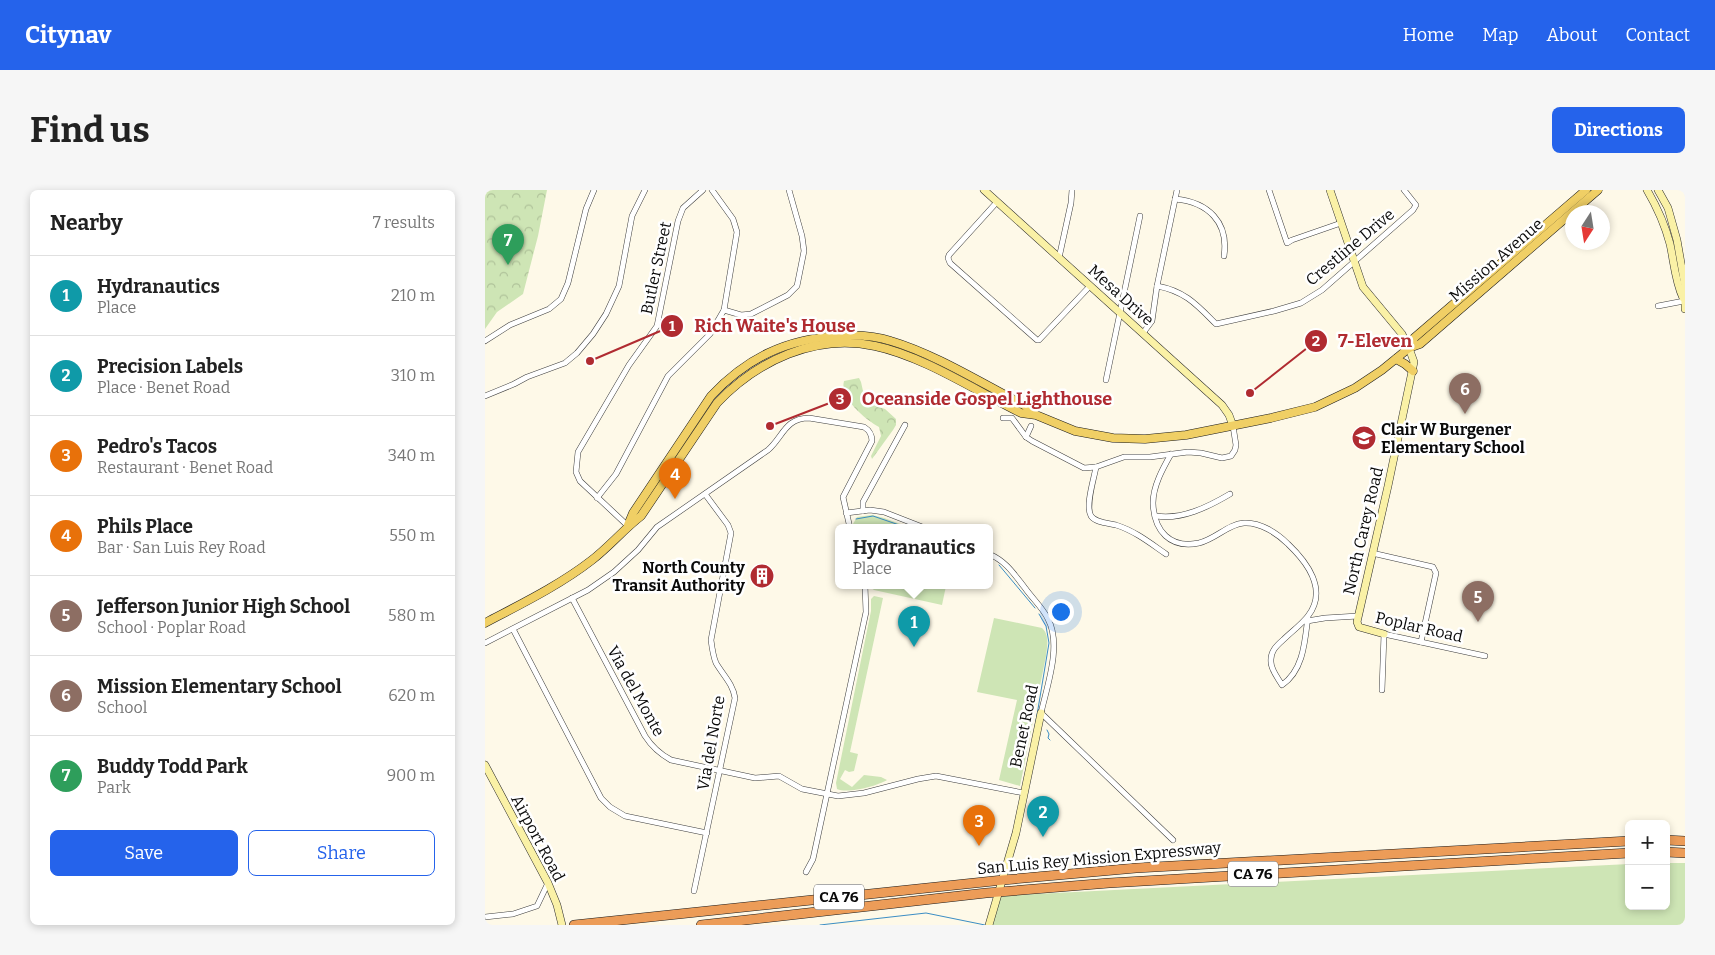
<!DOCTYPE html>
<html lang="en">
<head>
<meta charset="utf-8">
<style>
  :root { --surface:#fff; --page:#f6f6f6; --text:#222; --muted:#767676; --line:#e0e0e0; --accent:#2563eb }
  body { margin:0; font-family:Bitter,serif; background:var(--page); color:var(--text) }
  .controls { position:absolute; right:15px; bottom:15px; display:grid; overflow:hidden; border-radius:8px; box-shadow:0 2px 8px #0003 }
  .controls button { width:45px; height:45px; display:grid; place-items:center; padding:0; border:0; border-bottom:1px solid var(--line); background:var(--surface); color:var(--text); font:25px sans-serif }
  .compass { position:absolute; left:1080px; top:15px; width:45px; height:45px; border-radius:50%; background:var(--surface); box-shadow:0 2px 8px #0003; rotate:192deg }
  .you { position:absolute; left:575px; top:421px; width:18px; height:18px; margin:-12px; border:4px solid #fff; border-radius:50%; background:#1a73e8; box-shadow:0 0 0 8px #1a73e833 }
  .badge { display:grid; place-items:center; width:32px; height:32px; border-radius:50%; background:var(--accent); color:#fff; font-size:16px; font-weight:700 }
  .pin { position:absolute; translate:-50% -41px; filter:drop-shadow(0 1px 2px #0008) }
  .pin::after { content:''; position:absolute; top:26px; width:18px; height:15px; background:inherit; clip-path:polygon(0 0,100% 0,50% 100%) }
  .popup { position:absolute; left:350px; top:334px; width:158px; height:65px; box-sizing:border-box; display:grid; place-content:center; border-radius:8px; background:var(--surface); filter:drop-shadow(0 1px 4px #0005); font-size:16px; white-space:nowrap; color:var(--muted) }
  .popup b { font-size:19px; color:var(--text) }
  .popup::after { content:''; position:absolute; left:50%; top:100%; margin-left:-10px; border:10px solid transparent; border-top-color:var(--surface) }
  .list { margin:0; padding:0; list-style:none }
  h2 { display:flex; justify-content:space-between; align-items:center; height:65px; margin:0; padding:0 20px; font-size:21px }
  h2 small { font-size:16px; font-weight:400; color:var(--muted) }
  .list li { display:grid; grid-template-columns:32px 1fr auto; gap:15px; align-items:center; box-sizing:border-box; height:80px; padding:0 20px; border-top:1px solid var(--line) }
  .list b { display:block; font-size:19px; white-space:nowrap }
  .list p { margin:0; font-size:16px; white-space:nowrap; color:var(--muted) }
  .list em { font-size:16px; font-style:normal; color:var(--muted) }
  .actions { display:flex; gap:10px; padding:15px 20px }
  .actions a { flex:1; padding:11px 0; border:1px solid var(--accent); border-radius:8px; text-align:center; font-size:18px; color:var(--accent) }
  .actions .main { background:var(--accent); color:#fff }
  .map { position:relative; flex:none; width:1200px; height:735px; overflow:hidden; border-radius:8px }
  header { display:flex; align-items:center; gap:30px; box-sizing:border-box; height:70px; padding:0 25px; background:var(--accent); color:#fff }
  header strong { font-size:24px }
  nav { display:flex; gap:28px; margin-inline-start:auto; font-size:18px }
  .intro { display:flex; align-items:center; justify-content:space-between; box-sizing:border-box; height:120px; padding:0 30px }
  h1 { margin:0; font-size:35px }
  .button { padding:12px 22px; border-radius:8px; background:var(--accent); color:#fff; font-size:18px; font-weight:700 }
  main { display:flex; gap:30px; padding:0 30px }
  aside { flex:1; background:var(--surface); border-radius:8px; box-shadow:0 2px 8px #0003 }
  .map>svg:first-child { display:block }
</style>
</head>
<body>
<header>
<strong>Citynav</strong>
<nav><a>Home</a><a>Map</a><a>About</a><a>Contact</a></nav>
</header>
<div class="intro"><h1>Find us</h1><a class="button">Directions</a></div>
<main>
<aside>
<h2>Nearby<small>7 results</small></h2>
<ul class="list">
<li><span class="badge" style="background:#0f9aa8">1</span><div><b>Hydranautics</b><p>Place</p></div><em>210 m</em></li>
<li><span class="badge" style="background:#0f9aa8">2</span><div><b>Precision Labels</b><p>Place · Benet Road</p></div><em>310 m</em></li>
<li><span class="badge" style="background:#e8710a">3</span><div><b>Pedro's Tacos</b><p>Restaurant · Benet Road</p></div><em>340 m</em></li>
<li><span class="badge" style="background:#e8710a">4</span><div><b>Phils Place</b><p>Bar · San Luis Rey Road</p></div><em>550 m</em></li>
<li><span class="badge" style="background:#8d6e63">5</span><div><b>Jefferson Junior High School</b><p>School · Poplar Road</p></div><em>580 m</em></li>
<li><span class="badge" style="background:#8d6e63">6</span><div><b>Mission Elementary School</b><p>School</p></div><em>620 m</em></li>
<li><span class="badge" style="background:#2e9e5b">7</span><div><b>Buddy Todd Park</b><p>Park</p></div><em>900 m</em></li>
</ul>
<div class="actions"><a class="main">Save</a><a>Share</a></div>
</aside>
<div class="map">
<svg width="1200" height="735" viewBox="0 0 1200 735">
  <defs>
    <pattern id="park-crowns" width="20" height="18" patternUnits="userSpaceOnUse" patternTransform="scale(1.25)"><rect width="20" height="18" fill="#cee5b5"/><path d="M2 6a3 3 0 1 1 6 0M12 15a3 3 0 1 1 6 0" fill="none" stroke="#b0c39a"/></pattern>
  </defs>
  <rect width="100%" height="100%" fill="#fef9e8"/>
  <g fill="#cee5b5">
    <polygon points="387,325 399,328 426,338 369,338 368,334 372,327"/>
    <polygon points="384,396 461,396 457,415 389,400"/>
    <path d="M389 406 398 408 365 562 373 564 369 581 364 582 360 580 355 589 367 597 379 585 396 587 402 590C392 596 363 604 352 599L351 593 386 421V409Z"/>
    <path d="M509 428 557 438C565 445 562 457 561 466L535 596 514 590 532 510 492 502Z"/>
    <polygon points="1181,673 1200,673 1200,735 504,735 512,706 1144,674 1144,716 1181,716"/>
  </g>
  <g fill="url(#park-crowns)">
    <polygon points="0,0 62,0 53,46 38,104 12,122 0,139"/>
    <path d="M374 188 376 192 378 201 383 203 382 208 385 214 400 219 411 229V235L408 240 387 269 386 266 396 246 394 237C381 230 354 208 359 191Z"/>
  </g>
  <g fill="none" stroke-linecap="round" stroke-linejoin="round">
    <g stroke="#3b8dc4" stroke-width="1">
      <polyline points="371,329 388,326 423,338"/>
      <polyline points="504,370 507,372"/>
      <polyline points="514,375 550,418"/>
      <polyline points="550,537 564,453 561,436 554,424"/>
      <polyline points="562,540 564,544 563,548 565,550"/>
      <polyline points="335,735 441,723 500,735"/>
    </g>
    <defs>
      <g id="street">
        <polyline points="784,0 802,53 807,50 856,33"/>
        <path d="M690 9C723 12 744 32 739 66"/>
        <polyline points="512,12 464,65 463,68 465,73 552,150 554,150 605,96"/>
        <polyline points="574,68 586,13 587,0"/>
        <path d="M672 96C700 101 712 115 731 134L789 121 816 113 837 100 928 20 931 15 919 0"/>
        <polyline points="1173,116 1199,111"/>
        <polyline points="239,120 256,125 266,124 303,105 312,96 319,61 317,46 304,0"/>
        <polyline points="658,143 667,131 672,96 692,0"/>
        <polyline points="0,151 25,135 64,119 76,109 83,93 101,19 109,0"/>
        <polyline points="621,190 655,26"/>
        <polyline points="0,206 29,194 42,187 80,173 92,163 108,144 121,124 134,96 147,26 160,0"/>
        <polyline points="518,228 527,228 541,247 547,251 599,278 611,277 639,267 665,267 703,262 716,263 737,268 746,266 750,260 751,255 748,236"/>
        <polyline points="541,247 546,236"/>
        <path d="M686 264C678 278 668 296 668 313 669 341 685 359 714 353 731 349 743 334 759 333 775 332 792 343 803 354 822 372 843 400 823 426 816 435 806 442 798 450 791 456 785 462 786 472 786 480 793 488 797 495 819 480 820 450 823 426"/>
        <path d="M611 277C609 289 600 316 606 326 611 333 623 333 631 335 650 341 665 353 681 364"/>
        <polyline points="112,308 131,284 183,186 225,144 239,120 252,42 248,29 227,0"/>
        <polyline points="378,321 378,312 420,235"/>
        <polyline points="361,323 385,320 399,322 440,338"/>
        <path d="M671 326C697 330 723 317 745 304"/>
        <polyline points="143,336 95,291 91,282 93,262 144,175 172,136 193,31 198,18 218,0"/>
        <polyline points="887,363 948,377 951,383 936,452"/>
        <path d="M504 364C521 371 529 384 540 398 547 408 558 418 563 429 577 455 562 496 556 523L688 650"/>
        <path d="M87 408 160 546C167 557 175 564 186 570L270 588 294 586 317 599 353 606 379 603 433 589 451 586 539 603"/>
        <polyline points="822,431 840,428 873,426"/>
        <polyline points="28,439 116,608 125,617 140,626 222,643"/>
        <path d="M0 453 103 400 129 382 153 360 172 337 283 260C298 247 300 228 324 228L379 237C384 240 387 245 387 251L358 307 365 338"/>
        <polyline points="897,500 899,444 1000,466"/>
        <polyline points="321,682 328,669 381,422 380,396"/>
        <path d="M209 701 250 508C248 494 238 485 231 473 228 466 227 458 226 450L246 343 243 335 220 304"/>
        <polyline points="0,727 28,724 52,716 63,693"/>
      </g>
      <g id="secondary">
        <polyline points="499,0 737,215 744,225 748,236"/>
        <polyline points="845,0 878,97 917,144 924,158 929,172 903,296 872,432 874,437 899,444"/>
        <path d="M1162 0C1172 17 1180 35 1185 54 1189 72 1190 91 1198 108"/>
        <polyline points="1173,0 1183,18 1192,50 1200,96 1200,119"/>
        <polyline points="0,575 63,693 72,715 77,735"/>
        <polyline points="504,735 531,643 556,523"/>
      </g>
      <g id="primary">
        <polyline points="924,158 929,148 1101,0"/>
        <polyline points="911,169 920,174 928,181"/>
        <path d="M143 335 148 323 226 206C262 168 301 149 353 146 371 145 388 145 406 151 450 164 498 194 539 215L550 224"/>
        <path d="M0 433C36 414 75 395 107 370 125 356 139 339 156 326L232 213C272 171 330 143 390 156 438 166 491 201 536 223L551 225 590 241 628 248 660 249 701 245 786 228 830 217 870 198 897 180 924 158 935 154 1113 0"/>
      </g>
      <g id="highway">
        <polyline points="1181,650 1200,651"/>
        <polyline points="1181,662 1200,663"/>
        <polyline points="89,735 518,690 651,678 1144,651"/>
        <polyline points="216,735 501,703 624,693 1144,663"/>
      </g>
    </defs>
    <use href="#street" stroke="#3d3d3d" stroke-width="6"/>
    <use href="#secondary" stroke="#2c2c2c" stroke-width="8"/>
    <use href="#primary" stroke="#1b1b1b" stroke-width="9"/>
    <use href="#highway" stroke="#1b1b1b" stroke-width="10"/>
    <use href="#street" stroke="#fff" stroke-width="5"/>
    <use href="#secondary" stroke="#faf1a6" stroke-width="7"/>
    <use href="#primary" stroke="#f0cf65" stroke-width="8"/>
    <use href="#highway" stroke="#ec9c58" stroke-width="9"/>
  </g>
  <defs>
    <symbol id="school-disc" viewBox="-11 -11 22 22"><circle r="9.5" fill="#b02b31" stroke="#fff"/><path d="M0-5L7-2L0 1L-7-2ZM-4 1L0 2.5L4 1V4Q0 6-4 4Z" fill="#fff"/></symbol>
    <symbol id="building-disc" viewBox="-11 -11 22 22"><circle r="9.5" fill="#b02b31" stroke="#fff"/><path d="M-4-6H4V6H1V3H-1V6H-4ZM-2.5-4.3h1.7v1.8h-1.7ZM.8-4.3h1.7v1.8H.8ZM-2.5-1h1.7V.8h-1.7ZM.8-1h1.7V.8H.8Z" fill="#fff"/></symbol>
  </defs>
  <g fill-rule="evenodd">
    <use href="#school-disc" x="865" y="234" width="28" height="28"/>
    <use href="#building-disc" x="263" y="372" width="28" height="28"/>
  </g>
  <g text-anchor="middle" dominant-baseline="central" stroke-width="5" stroke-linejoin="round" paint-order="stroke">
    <g fill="#fff" stroke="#545454" stroke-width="1">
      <rect x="743" y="671.5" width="50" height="25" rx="4"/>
      <rect x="329" y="694.5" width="50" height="25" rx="4"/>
    </g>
    <g font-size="15" font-weight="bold" fill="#0a0a0a">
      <text x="768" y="684">CA 76</text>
      <text x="354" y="707">CA 76</text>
    </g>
    <g font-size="16" fill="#0a0a0a" stroke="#fff">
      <text transform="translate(865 57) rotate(-40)">Crestline Drive</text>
      <text transform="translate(1011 70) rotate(-41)">Mission Avenue</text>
      <text transform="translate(171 78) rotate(-78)">Butler Street</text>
      <text transform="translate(636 105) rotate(42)">Mesa Drive</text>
      <text transform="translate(878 341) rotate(-77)">North Carey Road</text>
      <text transform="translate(934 437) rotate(13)">Poplar Road</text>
      <text transform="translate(151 501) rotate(61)">Via del Monte</text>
      <text transform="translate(539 536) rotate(-78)">Benet Road</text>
      <text transform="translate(226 553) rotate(-80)">Via del Norte</text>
      <text transform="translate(53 648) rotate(62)">Airport Road</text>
      <text transform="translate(614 668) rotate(-5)">San Luis Rey Mission Expressway</text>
    </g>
    <g font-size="16" font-weight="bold" fill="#0a0a0a" stroke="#fff" text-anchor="start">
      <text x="896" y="239">Clair W Burgener<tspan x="896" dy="18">Elementary School</tspan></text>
      <text x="260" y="377" text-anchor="end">North County<tspan x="260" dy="18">Transit Authority</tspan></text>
    </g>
  </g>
  <path fill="none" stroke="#b02b31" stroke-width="2" d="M105 171L187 136M765 203L831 151M285 236L355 209"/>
  <g fill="#b02b31" stroke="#fff" stroke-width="2">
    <circle cx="105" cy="171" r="5"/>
    <circle cx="765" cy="203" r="5"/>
    <circle cx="285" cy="236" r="5"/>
    <circle cx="187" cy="136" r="12"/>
    <circle cx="831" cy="151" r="12"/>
    <circle cx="355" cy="209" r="12"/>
  </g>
  <g font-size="15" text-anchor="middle" font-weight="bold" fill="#fff">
    <text x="187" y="141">1</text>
    <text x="831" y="156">2</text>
    <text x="355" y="214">3</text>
  </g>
  <g font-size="18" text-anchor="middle" font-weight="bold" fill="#b02b31" stroke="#fff" stroke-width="5" stroke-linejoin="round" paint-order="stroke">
    <text x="290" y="142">Rich Waite's House</text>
    <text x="890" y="157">7-Eleven</text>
    <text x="502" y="215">Oceanside Gospel Lighthouse</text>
  </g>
</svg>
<div class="controls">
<button>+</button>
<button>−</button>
</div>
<svg class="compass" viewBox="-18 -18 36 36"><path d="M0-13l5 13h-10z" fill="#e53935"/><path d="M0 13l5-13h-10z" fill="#767676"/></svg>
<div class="you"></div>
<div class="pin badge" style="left:429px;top:457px;background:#0f9aa8">1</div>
<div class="popup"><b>Hydranautics</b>Place</div>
<div class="pin badge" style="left:558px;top:647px;background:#0f9aa8">2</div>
<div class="pin badge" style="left:494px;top:656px;background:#e8710a">3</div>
<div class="pin badge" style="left:190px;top:309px;background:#e8710a">4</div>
<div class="pin badge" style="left:993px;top:432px;background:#8d6e63">5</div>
<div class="pin badge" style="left:980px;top:224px;background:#8d6e63">6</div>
<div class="pin badge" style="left:23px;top:75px;background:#2e9e5b">7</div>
</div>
</main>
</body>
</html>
